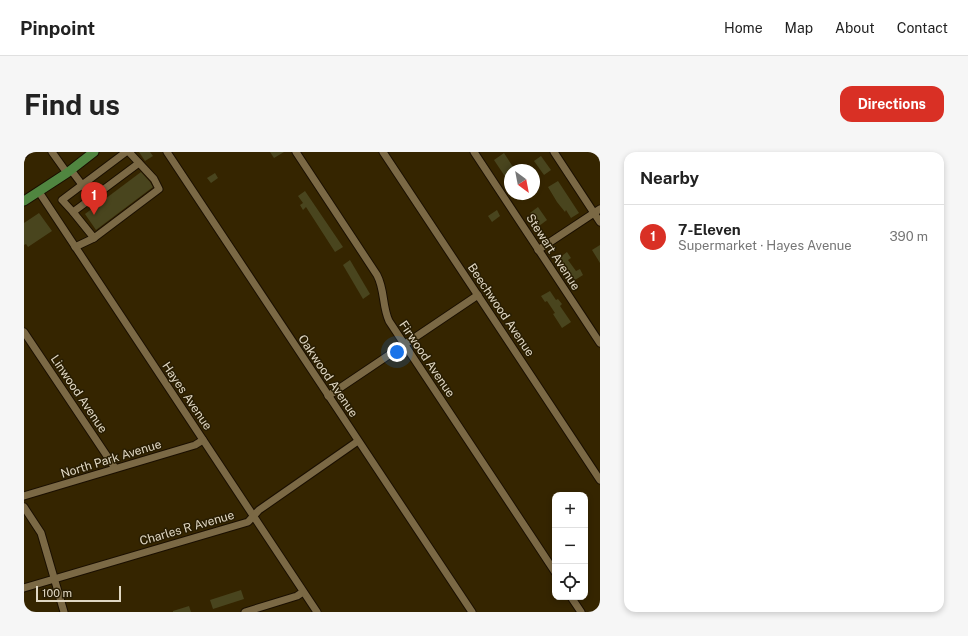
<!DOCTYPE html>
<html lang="en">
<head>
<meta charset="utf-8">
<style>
  :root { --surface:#fff; --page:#f6f6f6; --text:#222; --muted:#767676; --line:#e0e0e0; --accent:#d93025 }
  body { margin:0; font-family:"Public Sans",sans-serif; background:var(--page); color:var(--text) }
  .controls { position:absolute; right:12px; bottom:12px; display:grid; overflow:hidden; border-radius:8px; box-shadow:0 2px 6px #0003 }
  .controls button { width:36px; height:36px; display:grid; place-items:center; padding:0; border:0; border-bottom:1px solid var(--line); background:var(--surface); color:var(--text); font:20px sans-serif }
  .compass { position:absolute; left:480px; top:12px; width:36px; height:36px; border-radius:50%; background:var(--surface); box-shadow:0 2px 6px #0003; rotate:148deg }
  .scale { position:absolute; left:12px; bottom:10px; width:85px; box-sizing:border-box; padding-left:4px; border:2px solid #e0d7c3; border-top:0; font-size:11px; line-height:14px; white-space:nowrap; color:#e0d7c3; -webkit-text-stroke:3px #281d02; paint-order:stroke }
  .you { position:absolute; left:373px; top:200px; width:14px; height:14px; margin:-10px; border:3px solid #fff; border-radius:50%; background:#1a73e8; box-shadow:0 0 0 6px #1a73e833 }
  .badge { display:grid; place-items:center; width:26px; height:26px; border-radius:50%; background:var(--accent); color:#fff; font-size:13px; font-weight:700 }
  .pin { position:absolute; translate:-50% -33px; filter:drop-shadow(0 1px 2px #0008) }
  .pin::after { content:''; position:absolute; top:21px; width:14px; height:12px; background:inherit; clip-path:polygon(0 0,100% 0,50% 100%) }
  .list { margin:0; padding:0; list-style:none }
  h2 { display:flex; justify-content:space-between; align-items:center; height:52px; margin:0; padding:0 16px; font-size:17px }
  h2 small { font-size:13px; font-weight:400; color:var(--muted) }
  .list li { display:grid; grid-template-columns:26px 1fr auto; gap:12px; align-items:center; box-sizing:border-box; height:64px; padding:0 16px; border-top:1px solid var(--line) }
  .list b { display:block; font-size:15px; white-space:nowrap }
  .list p { margin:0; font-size:13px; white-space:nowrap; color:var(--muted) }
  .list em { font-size:13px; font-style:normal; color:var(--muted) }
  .icon { flex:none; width:22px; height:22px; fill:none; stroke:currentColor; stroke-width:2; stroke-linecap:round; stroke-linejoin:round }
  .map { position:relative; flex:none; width:576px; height:460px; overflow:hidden; border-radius:12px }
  header { display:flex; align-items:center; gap:24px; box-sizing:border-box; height:56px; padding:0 20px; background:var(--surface); border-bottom:1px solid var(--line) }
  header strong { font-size:19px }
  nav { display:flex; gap:22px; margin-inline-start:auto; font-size:14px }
  .intro { display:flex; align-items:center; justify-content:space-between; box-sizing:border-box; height:96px; padding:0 24px }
  h1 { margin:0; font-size:28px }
  .button { padding:10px 18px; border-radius:12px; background:var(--accent); color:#fff; font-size:14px; font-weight:700 }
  main { display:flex; gap:24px; padding:0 24px }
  aside { flex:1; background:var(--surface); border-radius:12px; box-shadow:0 2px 6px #0003 }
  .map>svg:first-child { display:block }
</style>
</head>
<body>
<header>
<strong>Pinpoint</strong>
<nav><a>Home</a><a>Map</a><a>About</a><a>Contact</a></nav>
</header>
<div class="intro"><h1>Find us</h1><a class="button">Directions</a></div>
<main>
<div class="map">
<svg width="576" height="460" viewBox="0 0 576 460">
  <rect width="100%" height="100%" fill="#352500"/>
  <g fill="#49451e">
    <polygon points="115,0 126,0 129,4 121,9"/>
    <polygon points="246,0 260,0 250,6"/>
    <polygon points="480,1 491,18 486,18 486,32 470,8"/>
    <polygon points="517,4 527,18 520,23 510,9"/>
    <polygon points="117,20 126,30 129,35 72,78 61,62"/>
    <polygon points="191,21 194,26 187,31 183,26"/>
    <polygon points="534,29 555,61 547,66 542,58 541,60 533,50 524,35"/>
    <polygon points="281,39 319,95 311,100 282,55 279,58 276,53 279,51 274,44"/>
    <polygon points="493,42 508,42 498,49"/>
    <polygon points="514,55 523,68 515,74 506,61"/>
    <polygon points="473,58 476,64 468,70 464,64"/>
    <polygon points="15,61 28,79 4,95 2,92 0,93 0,71"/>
    <polygon points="576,93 576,111 568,98"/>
    <polygon points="543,100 547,106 544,108 552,119 556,117 559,123 551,128 545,120 541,122 538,116 540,114 535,106"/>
    <polygon points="326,108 346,142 339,147 319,113"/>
    <polygon points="526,139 532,148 534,147 538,152 536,154 547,170 538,176 529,162 531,161 523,149 521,150 517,144"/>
    <polygon points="217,438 220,447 189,457 186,448"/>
    <polygon points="165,454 167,460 149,460 149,459"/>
  </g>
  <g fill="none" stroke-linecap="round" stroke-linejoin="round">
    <defs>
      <g id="minor">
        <polyline points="28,0 43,21"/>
        <polyline points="143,0 448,460"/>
        <path d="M272 0 353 123C361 138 358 154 365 169L531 420"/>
        <polyline points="359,0 576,328"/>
        <polyline points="450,0 576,191"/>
        <polyline points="530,0 576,70"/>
        <polyline points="0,2 2,0"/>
        <polyline points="47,18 68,46 49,60 70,86 135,37 130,27 105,0"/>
        <polyline points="15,40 293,460"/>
        <polyline points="68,46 115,11"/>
        <polyline points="49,60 38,48 102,0"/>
        <polyline points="51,95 70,86"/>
        <polyline points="514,98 576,57"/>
        <polyline points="0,180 91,316"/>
        <polyline points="304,244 454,143"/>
        <polyline points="0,344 171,293 179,288"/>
        <polyline points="0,355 17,381 40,460"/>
        <polyline points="0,436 224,370 235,358 334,289"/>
        <polyline points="547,445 557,460"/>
        <polyline points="221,460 273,444 279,440"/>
      </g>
      <polyline id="major" points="0,49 43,21 70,0"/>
    </defs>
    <use href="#minor" stroke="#1a0f00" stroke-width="9"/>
    <use href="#major" stroke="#1a0f00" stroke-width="11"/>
    <use href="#minor" stroke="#7b6945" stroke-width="7"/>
    <use href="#major" stroke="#508640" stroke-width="9"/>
  </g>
  <g text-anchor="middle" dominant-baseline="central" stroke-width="3" stroke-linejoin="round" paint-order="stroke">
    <g font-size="12" fill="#e0d7c3" stroke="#281d02">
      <text transform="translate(529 100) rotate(57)">Stewart Avenue</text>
      <text transform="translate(477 158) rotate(56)">Beechwood Avenue</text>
      <text transform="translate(403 207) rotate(56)">Firwood Avenue</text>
      <text transform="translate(304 224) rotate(56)">Oakwood Avenue</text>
      <text transform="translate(55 242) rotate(56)">Linwood Avenue</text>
      <text transform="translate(163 244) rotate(56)">Hayes Avenue</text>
      <text transform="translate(87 307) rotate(-17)">North Park Avenue</text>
      <text transform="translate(163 376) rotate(-16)">Charles R Avenue</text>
    </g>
  </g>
</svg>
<div class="controls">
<button>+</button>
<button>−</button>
<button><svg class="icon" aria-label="locate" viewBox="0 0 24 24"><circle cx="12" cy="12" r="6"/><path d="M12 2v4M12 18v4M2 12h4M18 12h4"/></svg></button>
</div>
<svg class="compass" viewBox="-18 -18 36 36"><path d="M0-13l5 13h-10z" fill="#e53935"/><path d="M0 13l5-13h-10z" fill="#767676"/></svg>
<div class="scale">100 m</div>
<div class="you"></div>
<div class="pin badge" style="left:70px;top:63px">1</div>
</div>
<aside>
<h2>Nearby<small></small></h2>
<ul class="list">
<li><span class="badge">1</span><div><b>7-Eleven</b><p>Supermarket · Hayes Avenue</p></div><em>390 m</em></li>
</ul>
</aside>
</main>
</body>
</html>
